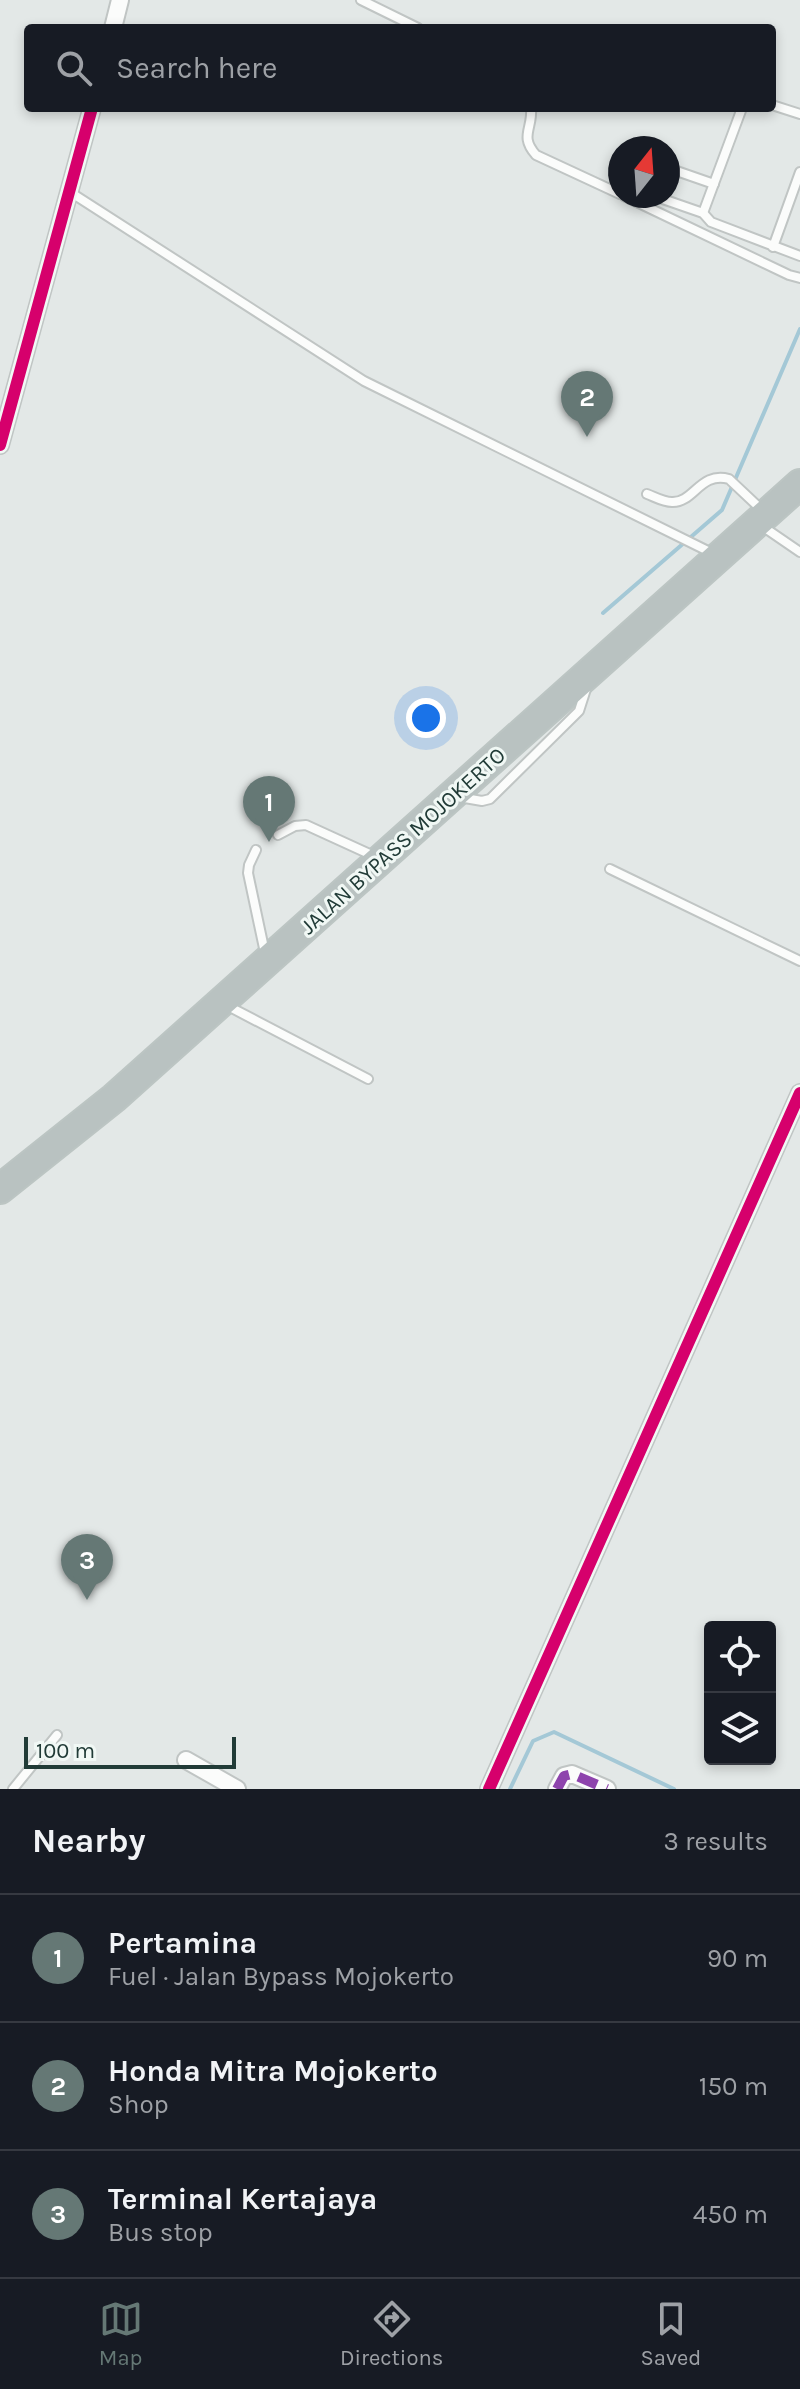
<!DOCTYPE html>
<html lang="en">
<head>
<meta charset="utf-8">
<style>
  :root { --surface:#171b24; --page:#20242c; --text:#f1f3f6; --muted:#9ea1a6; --line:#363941; --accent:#657875 }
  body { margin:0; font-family:Karla,sans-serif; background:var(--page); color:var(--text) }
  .controls { position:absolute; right:24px; bottom:24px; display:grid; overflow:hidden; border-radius:8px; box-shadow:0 4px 12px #0003 }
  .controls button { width:72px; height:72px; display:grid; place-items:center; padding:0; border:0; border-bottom:2px solid var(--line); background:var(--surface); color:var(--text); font:40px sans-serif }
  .compass { position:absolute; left:608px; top:136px; width:72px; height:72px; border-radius:50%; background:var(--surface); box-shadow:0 4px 12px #0003; rotate:17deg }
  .scale { position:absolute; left:24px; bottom:20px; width:212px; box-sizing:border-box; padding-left:8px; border:4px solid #213b37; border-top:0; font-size:22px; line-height:28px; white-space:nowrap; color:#213b37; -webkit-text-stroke:6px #f1f8f5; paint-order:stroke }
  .you { position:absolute; left:426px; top:718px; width:28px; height:28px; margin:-20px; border:6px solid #fff; border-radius:50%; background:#1a73e8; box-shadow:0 0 0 12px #1a73e833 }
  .badge { display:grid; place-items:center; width:52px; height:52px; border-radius:50%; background:var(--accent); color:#fff; font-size:26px; font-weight:700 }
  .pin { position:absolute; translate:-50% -66px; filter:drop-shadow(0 2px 4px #0008) }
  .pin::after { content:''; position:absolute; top:42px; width:28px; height:24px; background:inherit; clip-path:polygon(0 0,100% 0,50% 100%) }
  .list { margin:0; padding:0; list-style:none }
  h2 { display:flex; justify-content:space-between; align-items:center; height:104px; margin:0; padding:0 32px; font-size:34px }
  h2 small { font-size:26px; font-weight:400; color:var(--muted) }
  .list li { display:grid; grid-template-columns:52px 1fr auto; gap:24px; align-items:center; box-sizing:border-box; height:128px; padding:0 32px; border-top:2px solid var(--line) }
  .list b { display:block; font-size:30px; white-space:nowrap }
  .list p { margin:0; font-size:26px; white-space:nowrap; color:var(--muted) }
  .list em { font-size:26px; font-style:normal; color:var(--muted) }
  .icon { flex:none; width:44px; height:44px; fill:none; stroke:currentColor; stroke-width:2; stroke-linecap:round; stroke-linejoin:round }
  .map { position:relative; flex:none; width:800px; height:1789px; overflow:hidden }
  .search { position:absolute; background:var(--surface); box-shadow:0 4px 12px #0003; left:24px; right:24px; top:24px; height:88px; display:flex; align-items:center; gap:20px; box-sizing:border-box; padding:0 28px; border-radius:8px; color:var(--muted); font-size:30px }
  .sheet { height:488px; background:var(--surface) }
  nav { display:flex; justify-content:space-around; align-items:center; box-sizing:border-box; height:112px; border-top:2px solid var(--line); background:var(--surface); font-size:22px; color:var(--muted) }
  nav a { display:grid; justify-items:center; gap:4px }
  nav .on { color:var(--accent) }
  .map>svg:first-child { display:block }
</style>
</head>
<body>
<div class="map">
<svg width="800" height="1789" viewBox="0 0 800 1789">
  <rect width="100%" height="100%" fill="#e3e8e7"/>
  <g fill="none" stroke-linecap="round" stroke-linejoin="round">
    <g stroke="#a4c8d6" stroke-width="4">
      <polyline points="603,613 722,510 800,329"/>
      <polyline points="510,1789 533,1741 554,1732 674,1789"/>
    </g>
    <defs>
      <g id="lane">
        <polyline points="361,0 418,28"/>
        <polyline points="772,105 800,114"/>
        <path d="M531 108C533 129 519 136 536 155L620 194"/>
        <polyline points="668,168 714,184"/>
        <polyline points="70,192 364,381 714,554"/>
        <polyline points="624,196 789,275 800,278"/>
        <polyline points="654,196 703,213 711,222 800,256"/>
        <polyline points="703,213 742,108"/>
        <polyline points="773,247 800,172"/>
        <path d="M647 494C655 497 663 502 672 502 694 503 700 471 729 479L763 511"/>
        <polyline points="762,526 800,552"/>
        <polyline points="459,797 482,801 490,799 579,711 587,686"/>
        <polyline points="278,835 295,826 306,825 376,857"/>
        <polyline points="256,850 249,865 248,873 265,953"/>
        <polyline points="610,869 800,961"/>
        <polyline points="226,1005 368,1079"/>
        <polyline points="13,1789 57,1735"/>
      </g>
      <g id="street">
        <polyline points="113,28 120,0"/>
        <polyline points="0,445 92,108"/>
        <polyline points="186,1760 237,1789"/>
        <polyline points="489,1789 800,1093"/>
        <polyline points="557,1789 564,1776 572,1774 607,1789"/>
      </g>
      <polyline id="highway" points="0,1189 114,1098 800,484"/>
    </defs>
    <use href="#lane" stroke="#c0c5c4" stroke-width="12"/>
    <use href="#street" stroke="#c0c5c4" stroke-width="20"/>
    <use href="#highway" stroke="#bcc5c3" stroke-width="32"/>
    <use href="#lane" stroke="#fbfcfb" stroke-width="8"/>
    <use href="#street" stroke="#fbfcfb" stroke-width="16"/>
    <use href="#highway" stroke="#b9c2c1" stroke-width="28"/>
    <polyline stroke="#8e44ad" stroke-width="10" stroke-dasharray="20 10" stroke-linecap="butt" points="557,1789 564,1776 572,1774 607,1789"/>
    <defs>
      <g id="cycleway">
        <polyline points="0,445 92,108"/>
        <polyline points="489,1789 800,1093"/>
      </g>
    </defs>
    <use href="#cycleway" stroke="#f1f8f5" stroke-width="17"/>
    <use href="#cycleway" stroke="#d6006c" stroke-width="12"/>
  </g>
  <g text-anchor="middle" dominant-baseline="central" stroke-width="6" stroke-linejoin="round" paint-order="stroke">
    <g font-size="22" fill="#213b37" stroke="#f1f8f5">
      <text transform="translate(403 841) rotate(-42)">JALAN BYPASS MOJOKERTO</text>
    </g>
  </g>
</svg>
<div class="controls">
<button><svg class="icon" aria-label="locate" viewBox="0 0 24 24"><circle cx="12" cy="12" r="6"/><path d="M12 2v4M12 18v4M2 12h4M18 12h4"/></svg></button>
<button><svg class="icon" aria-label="layers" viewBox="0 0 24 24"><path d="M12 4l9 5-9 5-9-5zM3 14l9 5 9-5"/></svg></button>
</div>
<svg class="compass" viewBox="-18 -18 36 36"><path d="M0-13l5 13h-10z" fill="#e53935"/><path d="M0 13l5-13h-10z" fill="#9ea1a6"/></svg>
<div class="scale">100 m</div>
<div class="you"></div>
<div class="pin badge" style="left:269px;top:842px">1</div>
<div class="pin badge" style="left:587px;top:437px">2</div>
<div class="pin badge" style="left:87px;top:1600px">3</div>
<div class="search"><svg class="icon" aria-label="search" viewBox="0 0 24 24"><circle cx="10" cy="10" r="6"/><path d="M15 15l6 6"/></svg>Search here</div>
</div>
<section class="sheet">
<h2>Nearby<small>3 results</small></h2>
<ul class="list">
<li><span class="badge">1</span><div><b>Pertamina</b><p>Fuel · Jalan Bypass Mojokerto</p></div><em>90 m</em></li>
<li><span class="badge">2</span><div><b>Honda Mitra Mojokerto</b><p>Shop</p></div><em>150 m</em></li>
<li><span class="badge">3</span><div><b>Terminal Kertajaya</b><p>Bus stop</p></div><em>450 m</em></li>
</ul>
</section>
<nav>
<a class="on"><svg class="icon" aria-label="map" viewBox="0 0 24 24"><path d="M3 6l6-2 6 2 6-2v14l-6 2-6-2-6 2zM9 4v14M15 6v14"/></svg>Map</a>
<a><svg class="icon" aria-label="directions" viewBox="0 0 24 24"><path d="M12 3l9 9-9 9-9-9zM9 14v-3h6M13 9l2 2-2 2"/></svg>Directions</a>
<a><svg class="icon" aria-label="saved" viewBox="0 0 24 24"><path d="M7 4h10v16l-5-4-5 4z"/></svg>Saved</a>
</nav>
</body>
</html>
